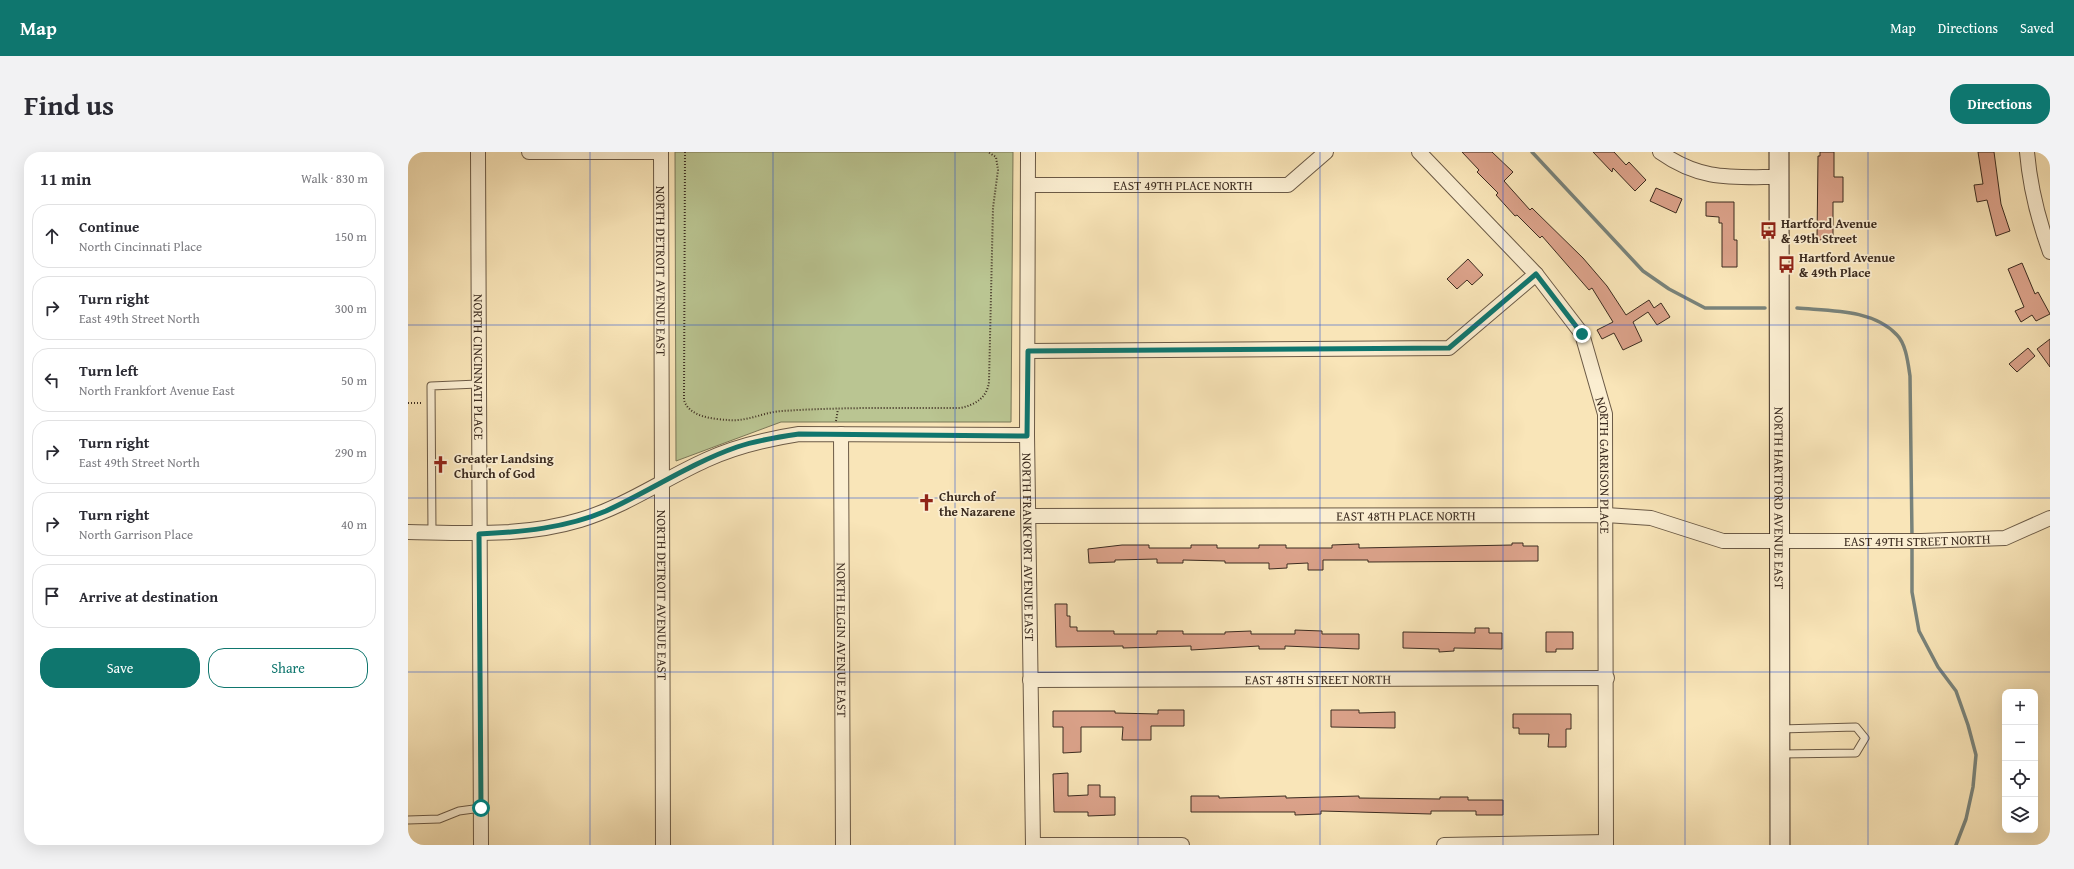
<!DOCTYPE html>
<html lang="en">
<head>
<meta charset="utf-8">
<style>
  :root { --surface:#fff; --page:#f2f2f3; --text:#2b2b33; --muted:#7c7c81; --line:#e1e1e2; --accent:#0f766e }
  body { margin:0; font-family:"Gentium Book Plus",serif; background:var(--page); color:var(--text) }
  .controls { position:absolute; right:12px; bottom:12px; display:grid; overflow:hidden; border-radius:8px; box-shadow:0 4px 16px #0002 }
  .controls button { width:36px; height:36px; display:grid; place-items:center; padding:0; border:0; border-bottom:1px solid var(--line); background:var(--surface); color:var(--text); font:20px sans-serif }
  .stop { position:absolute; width:12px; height:12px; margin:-9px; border:3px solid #0f766e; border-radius:50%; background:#fff }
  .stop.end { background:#0f766e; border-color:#fff; box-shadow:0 1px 4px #0008 }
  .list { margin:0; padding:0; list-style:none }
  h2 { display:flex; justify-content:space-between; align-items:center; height:52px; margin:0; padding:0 16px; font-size:17px }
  h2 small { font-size:13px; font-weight:400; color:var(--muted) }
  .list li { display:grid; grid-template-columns:26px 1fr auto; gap:12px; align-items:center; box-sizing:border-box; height:64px; margin:0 8px 8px; padding:0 8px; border:1px solid var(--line); border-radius:16px }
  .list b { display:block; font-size:15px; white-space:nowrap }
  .list p { margin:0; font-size:13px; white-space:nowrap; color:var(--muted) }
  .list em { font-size:13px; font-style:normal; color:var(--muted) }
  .actions { display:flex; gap:8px; padding:12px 16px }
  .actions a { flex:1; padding:9px 0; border:1px solid var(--accent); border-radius:16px; text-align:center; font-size:14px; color:var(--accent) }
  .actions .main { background:var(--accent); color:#fff }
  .icon { flex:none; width:22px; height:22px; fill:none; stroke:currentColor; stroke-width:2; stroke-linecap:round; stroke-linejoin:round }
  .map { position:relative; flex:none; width:1642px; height:693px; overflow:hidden; border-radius:16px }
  header { display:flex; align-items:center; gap:24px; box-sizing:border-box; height:56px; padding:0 20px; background:var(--accent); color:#fff }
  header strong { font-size:19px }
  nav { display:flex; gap:22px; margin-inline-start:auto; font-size:14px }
  .intro { display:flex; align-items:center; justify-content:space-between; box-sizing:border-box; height:96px; padding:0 24px }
  h1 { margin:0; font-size:28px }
  .button { padding:10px 18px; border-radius:16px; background:var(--accent); color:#fff; font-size:14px; font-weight:700 }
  main { display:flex; gap:24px; padding:0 24px }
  aside { flex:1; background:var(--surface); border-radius:16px; box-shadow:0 4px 16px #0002 }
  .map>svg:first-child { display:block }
</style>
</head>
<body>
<header>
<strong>Map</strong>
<nav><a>Map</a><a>Directions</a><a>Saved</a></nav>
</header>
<div class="intro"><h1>Find us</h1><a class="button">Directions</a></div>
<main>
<aside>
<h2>11 min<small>Walk · 830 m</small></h2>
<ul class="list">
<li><svg class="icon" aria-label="ahead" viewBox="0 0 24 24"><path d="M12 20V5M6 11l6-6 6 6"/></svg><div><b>Continue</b><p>North Cincinnati Place</p></div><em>150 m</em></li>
<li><svg class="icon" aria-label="right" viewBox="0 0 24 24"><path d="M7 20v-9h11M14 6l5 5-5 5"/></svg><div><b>Turn right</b><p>East 49th Street North</p></div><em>300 m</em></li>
<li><svg class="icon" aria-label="left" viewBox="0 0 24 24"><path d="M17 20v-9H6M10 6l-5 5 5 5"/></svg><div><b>Turn left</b><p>North Frankfort Avenue East</p></div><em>50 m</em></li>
<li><svg class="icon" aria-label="right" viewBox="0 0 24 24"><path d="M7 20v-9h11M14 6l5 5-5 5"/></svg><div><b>Turn right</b><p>East 49th Street North</p></div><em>290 m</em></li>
<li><svg class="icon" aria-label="right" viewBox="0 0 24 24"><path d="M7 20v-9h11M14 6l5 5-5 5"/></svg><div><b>Turn right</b><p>North Garrison Place</p></div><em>40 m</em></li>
<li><svg class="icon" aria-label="arrive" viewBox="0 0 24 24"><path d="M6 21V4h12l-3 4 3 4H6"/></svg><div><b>Arrive at destination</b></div></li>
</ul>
<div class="actions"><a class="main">Save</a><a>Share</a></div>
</aside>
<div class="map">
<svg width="1642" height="693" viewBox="0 0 1642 693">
  <rect width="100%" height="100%" fill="#f9e5b8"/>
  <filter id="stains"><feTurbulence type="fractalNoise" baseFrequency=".005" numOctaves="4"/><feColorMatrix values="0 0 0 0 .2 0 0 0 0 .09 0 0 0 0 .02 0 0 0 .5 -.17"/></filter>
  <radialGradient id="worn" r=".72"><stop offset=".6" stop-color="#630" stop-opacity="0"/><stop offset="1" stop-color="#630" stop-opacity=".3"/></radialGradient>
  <polygon fill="#bac592" stroke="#7b7859" points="267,0 605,0 603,270 373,270 268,309"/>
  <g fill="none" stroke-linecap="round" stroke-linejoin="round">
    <g stroke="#79837b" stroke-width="3.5">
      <polyline points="1124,0 1235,119 1261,137 1297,156 1357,156"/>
      <path d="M1389 156C1422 159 1465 157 1489 183 1498 192 1500 211 1502 224L1504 385"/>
      <polyline points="1504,391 1504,440 1511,479 1530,515 1548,539 1560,573 1568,603 1565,635 1558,667 1548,693"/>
    </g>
  </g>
  <g fill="#dba28a" stroke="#3c2c20">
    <polygon points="1054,0 1084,0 1105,20 1096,29 1122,58 1124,56 1175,106 1199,134 1218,163 1241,148 1246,156 1253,151 1262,165 1249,173 1240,160 1225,170 1234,189 1215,198 1206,181 1194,187 1189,178 1205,170 1184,136 1181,138 1134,84 1132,86 1109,63 1107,64 1088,43 1090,41 1069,20 1071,18"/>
    <polygon points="1185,0 1206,0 1218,13 1221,10 1238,28 1227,39 1205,16 1204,20"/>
    <polygon points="1412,0 1426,0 1426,25 1435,25 1435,50 1425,50 1425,87 1409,88 1410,4 1412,4"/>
    <polygon points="1570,0 1586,0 1593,52 1602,79 1588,84 1579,48 1569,50 1566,33 1575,32"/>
    <polygon points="1248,36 1274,47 1268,61 1242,49"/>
    <polygon points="1298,50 1326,50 1326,88 1329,88 1329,115 1314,115 1314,71 1311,71 1311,65 1298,64"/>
    <polygon points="1060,107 1075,123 1064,133 1059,128 1049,137 1039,127"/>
    <polygon points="1614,111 1627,142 1630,140 1642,162 1628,169 1624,163 1613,170 1607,159 1616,155 1600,117"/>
    <polygon points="1642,187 1642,215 1629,197"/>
    <polygon points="1620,196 1627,204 1609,220 1601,212"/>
    <polygon points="1104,391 1115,391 1115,394 1130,394 1130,409 960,410 960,408 915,408 915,418 900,418 900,411 879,412 879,416 861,417 861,411 817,411 817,409 775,408 775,411 749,411 749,407 707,408 707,410 681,411 680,397 714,393 741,393 741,396 783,396 783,393 809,393 809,396 851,396 851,393 878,393 878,396 924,396 924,393 951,392 951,396 1104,393"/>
    <polygon points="647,452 659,452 659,464 662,464 662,475 669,475 669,479 706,479 706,482 749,482 749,479 775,479 775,482 817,482 817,480 843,479 843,482 887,482 887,478 914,479 914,482 951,482 951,497 877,494 877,497 851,497 851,494 783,498 783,494 715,496 715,494 648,495"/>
    <polygon points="1067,476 1081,476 1081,481 1094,481 1094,497 1046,496 1046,499 1031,500 1031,497 995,496 995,480 1067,481"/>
    <polygon points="1138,480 1165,480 1165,497 1148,497 1148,500 1138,500"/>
    <polygon points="750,558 776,558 776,574 743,574 743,588 714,588 715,575 673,575 673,600 655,601 655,575 645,575 645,559 707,559 707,561 750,562"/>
    <polygon points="923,558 951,558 951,561 987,560 987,576 923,575"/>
    <polygon points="1105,562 1163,562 1163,577 1158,577 1158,595 1140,595 1141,582 1111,582 1111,576 1105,576"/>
    <polygon points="660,621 660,644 680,643 680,633 692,633 692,645 707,645 707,663 680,664 680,660 646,660 645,622"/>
    <polygon points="783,644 811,644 811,646 878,644 878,646 951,644 951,646 1032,647 1032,645 1060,645 1060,648 1095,648 1095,663 1068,663 1068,659 1023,659 1023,662 913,659 913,662 887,663 887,660 783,660"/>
  </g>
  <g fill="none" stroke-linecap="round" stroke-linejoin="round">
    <defs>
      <g id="lane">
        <polyline points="24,381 23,234 70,232"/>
        <polyline points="1372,602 1448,601 1457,586 1448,575 1372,577"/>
        <polyline points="0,668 31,667 51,659 73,656"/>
      </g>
      <g id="street">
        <path id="s1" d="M70 0 73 693"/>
        <polyline points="121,0 253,0"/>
        <path id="s2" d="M253 0 255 693"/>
        <path id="s3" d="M620 0 619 283 625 693"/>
        <path id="s4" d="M1011 0 1128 122 1174 182 1197 262 1198 693"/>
        <path d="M1252 0C1293 29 1323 25 1371 25"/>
        <path d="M1619 0C1622 35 1630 67 1642 100"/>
        <path id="s5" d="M620 33H880L918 0"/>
        <polyline points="620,199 1041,196 1128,122"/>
        <path id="s6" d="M433 282 435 693"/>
        <path id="s7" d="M620 364 1198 363 1243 366 1315 389H1513L1597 386 1642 366"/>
        <path d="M0 380C58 381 116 385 172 368 216 355 256 327 298 308 328 294 359 287 391 282L619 283"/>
        <path id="s8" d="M622 528 1199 526"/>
        <polyline points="625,693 774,693"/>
        <polyline points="1036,693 1198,690"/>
      </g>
      <g id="secondary">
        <path id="s9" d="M1371 0 1372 693"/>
      </g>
    </defs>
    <use href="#lane" stroke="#6b5a46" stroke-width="9"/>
    <use href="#street" stroke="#6b5a46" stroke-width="16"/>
    <use href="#secondary" stroke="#3c2c20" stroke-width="21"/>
    <g stroke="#3c2c20" stroke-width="2" stroke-dasharray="1 2" stroke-linecap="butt">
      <path d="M277 0 276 248C281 265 305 267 320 268 339 270 356 260 374 259 433 255 493 256 552 256 567 253 579 246 581 230L585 56 590 18 588 5 580 0"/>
      <polyline points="0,251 14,251"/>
      <polyline points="428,269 430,257"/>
    </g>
    <use href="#lane" stroke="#fbeed1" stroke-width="7"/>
    <use href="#street" stroke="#fbeed1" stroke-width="14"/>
    <use href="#secondary" stroke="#fbeed1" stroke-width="19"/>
  </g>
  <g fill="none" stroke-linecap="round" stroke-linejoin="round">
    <path stroke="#0f766e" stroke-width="5" d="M73 656 71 382C114 380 158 376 198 359 242 339 283 311 329 295 349 288 370 285 391 282L619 284 620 199 1041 196 1128 122 1174 182"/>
  </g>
  <path fill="none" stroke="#1d4ed8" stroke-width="1" stroke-opacity="0.55" d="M182 0V693M365 0V693M547 0V693M730 0V693M912 0V693M1095 0V693M1277 0V693M1460 0V693M0 173H1642M0 346H1642M0 520H1642"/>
  <defs>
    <symbol id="bus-bare" viewBox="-9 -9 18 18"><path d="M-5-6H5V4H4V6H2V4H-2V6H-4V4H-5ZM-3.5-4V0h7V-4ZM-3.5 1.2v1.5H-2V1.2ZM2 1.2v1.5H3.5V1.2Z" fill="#8f2418" stroke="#fbeed1" stroke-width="2.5" paint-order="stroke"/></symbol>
    <symbol id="church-bare" viewBox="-9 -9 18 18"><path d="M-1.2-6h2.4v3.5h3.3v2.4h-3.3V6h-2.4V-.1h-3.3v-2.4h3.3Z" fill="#8f2418" stroke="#fbeed1" stroke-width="2.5" paint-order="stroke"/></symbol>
  </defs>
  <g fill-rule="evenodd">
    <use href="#bus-bare" x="1348" y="66" width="25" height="25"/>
    <use href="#bus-bare" x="1366" y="100" width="25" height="25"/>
    <use href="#church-bare" x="20" y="300" width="25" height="25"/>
    <use href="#church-bare" x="506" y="338" width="25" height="25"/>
  </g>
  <g text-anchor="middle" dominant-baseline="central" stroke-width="3.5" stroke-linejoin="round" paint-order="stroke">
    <g font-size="13" fill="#3c2c20" stroke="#fbeed1">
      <text stroke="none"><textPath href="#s5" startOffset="155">EAST 49TH PLACE NORTH</textPath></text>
      <text stroke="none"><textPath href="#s2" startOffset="119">NORTH DETROIT AVENUE EAST</textPath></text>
      <text stroke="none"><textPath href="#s1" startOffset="215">NORTH CINCINNATI PLACE</textPath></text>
      <text stroke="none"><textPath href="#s4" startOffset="379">NORTH GARRISON PLACE</textPath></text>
      <text stroke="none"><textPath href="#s9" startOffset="346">NORTH HARTFORD AVENUE EAST</textPath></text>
      <text stroke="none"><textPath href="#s7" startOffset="378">EAST 48TH PLACE NORTH</textPath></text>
      <text stroke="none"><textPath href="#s7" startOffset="893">EAST 49TH STREET NORTH</textPath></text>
      <text stroke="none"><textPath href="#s3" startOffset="395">NORTH FRANKFORT AVENUE EAST</textPath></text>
      <text stroke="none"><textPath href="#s2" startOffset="443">NORTH DETROIT AVENUE EAST</textPath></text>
      <text stroke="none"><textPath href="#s6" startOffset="206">NORTH ELGIN AVENUE EAST</textPath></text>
      <text stroke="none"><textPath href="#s8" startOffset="288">EAST 48TH STREET NORTH</textPath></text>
    </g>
    <g font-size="13" font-weight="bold" fill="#3c2c20" stroke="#fbeed1" text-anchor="start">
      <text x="1373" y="71">Hartford Avenue<tspan x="1373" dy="15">&amp; 49th Street</tspan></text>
      <text x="1391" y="105">Hartford Avenue<tspan x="1391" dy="15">&amp; 49th Place</tspan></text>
      <text x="46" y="306">Greater Landsing<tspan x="46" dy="15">Church of God</tspan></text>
      <text x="531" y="344">Church of<tspan x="531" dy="15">the Nazarene</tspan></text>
    </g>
  </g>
  <rect width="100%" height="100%" filter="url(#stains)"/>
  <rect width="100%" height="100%" fill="url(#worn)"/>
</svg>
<div class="controls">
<button>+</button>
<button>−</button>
<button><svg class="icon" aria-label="locate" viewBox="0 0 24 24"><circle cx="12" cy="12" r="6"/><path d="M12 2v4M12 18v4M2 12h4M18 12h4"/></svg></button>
<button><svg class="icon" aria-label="layers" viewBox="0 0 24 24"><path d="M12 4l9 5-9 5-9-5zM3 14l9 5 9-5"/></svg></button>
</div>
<div class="stop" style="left:73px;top:656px"></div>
<div class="stop end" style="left:1174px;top:182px"></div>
</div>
</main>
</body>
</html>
